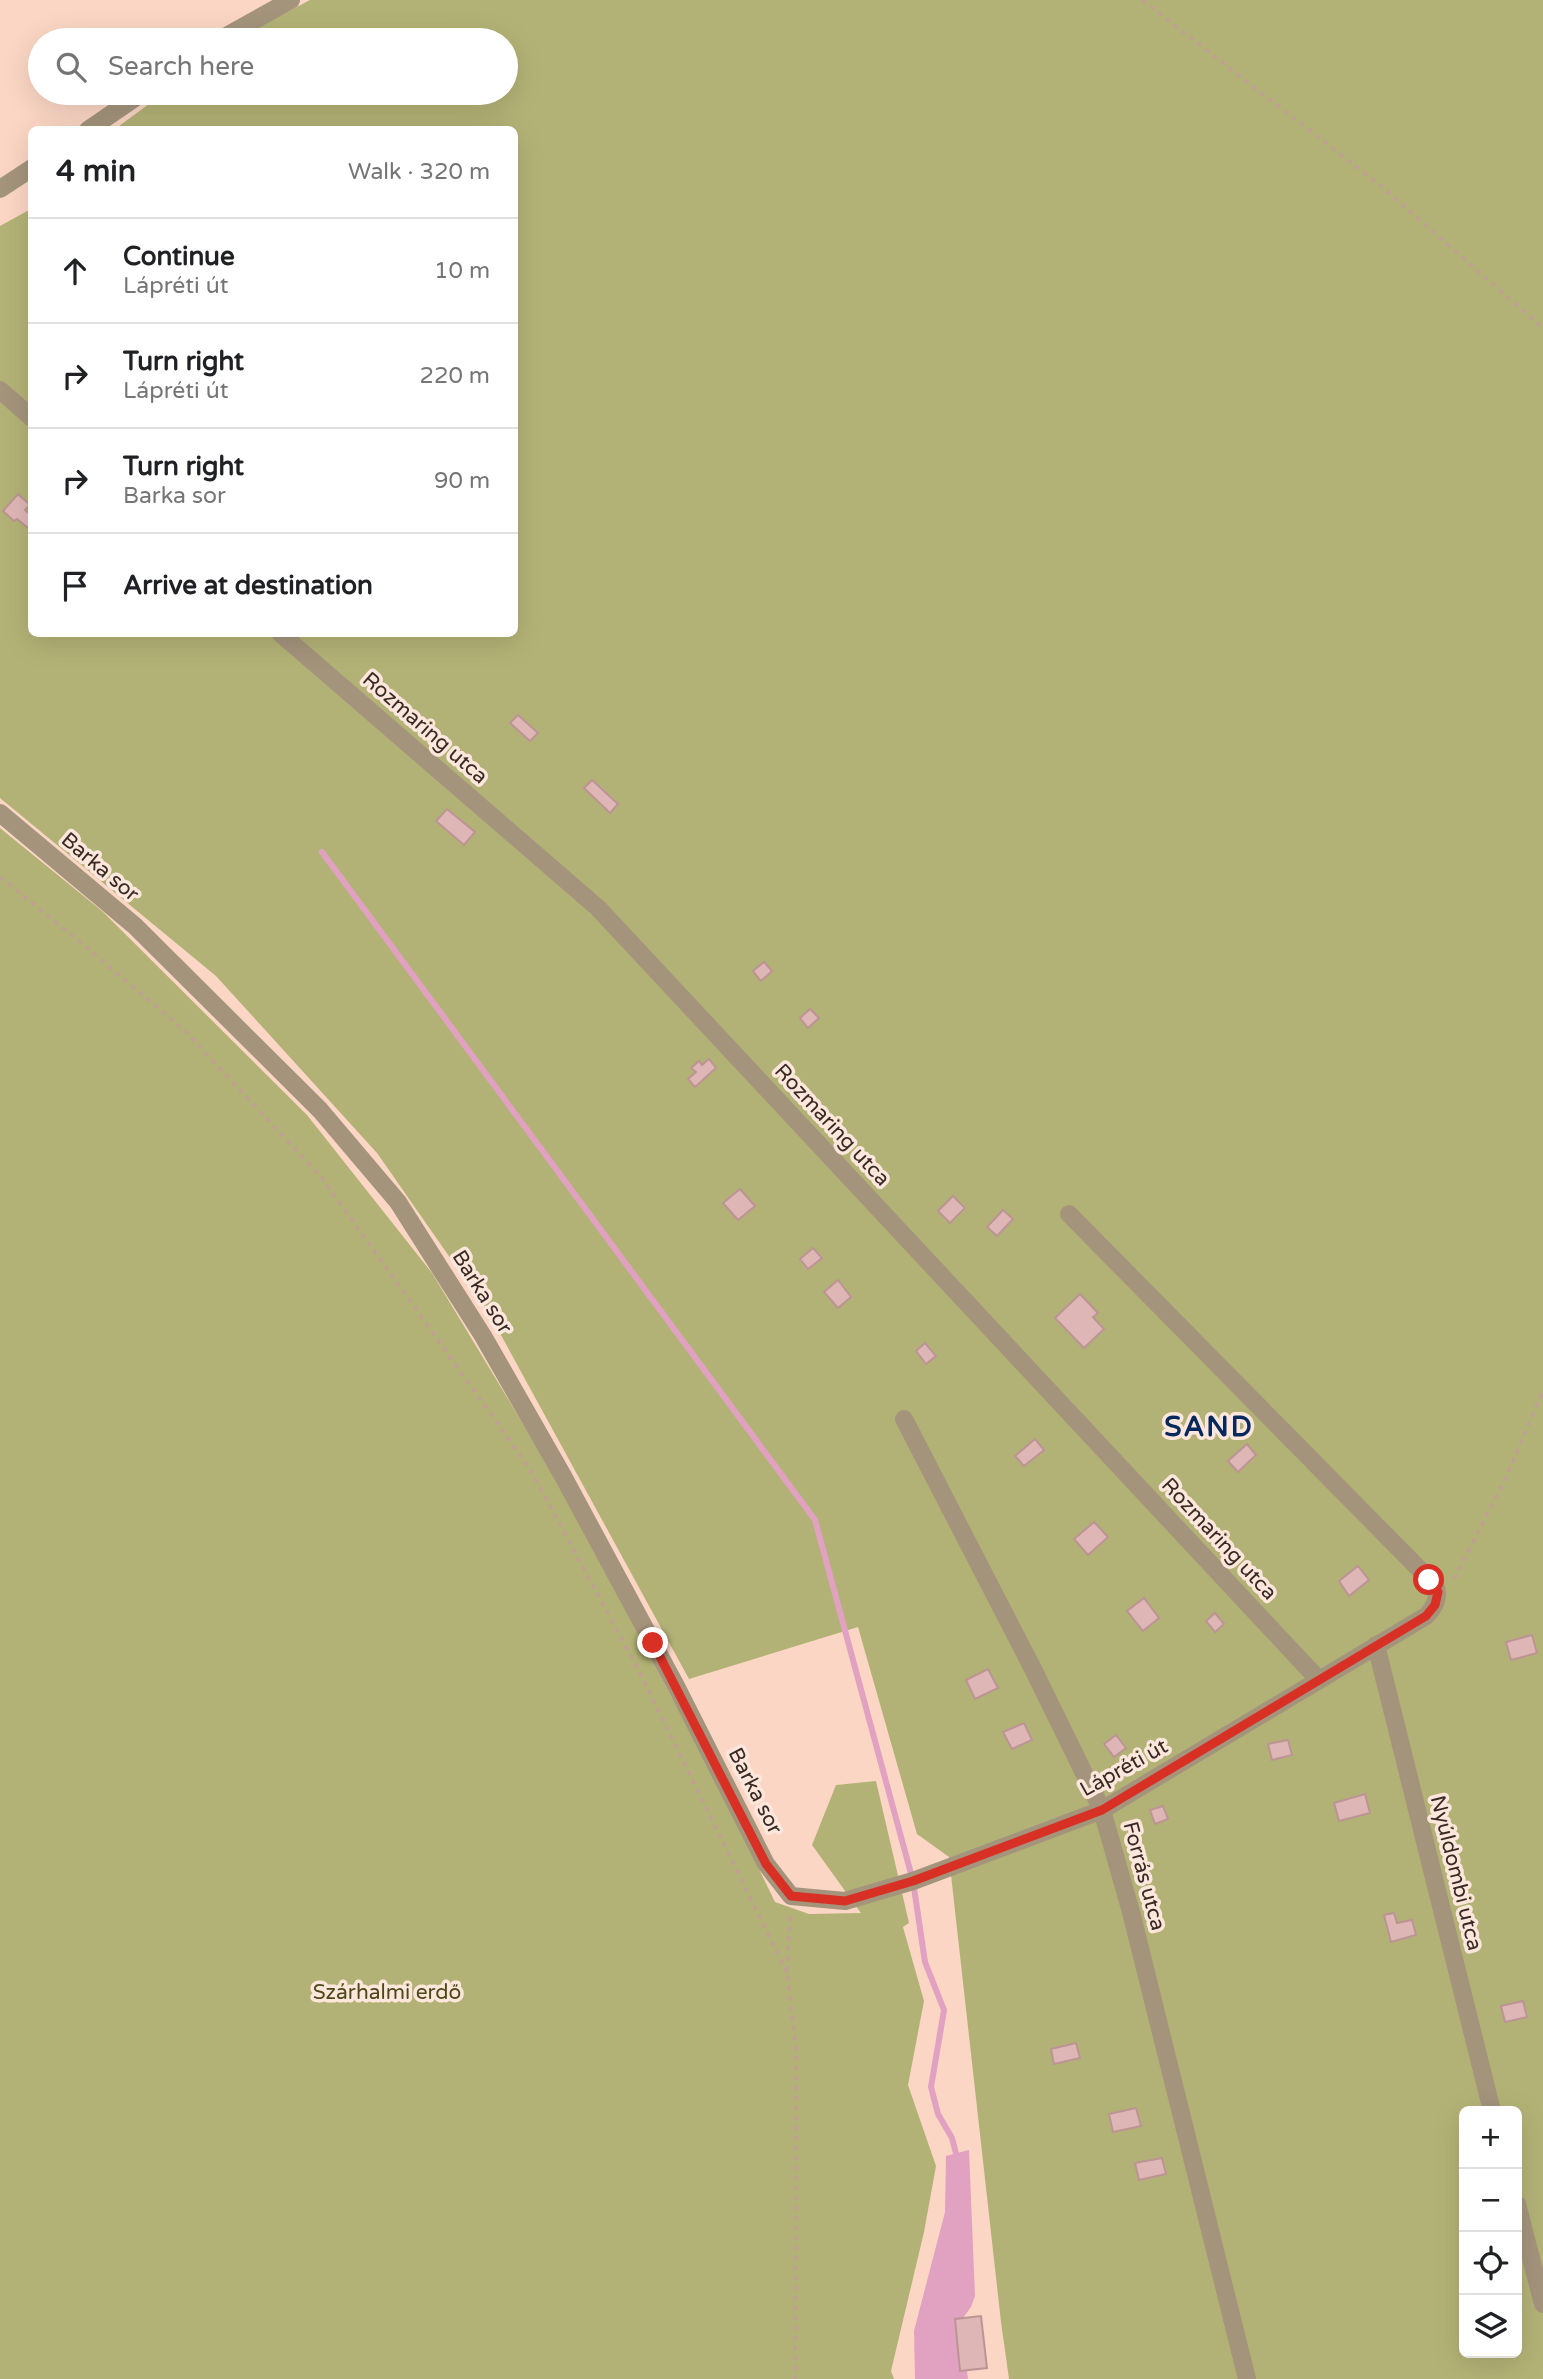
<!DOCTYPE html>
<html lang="en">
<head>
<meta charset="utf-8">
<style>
  :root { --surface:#fff; --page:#f6f6f6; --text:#202124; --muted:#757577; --line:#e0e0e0 }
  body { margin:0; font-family:"Varela Round",sans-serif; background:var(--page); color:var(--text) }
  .controls { position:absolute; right:21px; bottom:21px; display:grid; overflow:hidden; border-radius:10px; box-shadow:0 7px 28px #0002 }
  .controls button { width:63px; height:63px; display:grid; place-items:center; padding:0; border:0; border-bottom:2px solid var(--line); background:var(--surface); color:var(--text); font:35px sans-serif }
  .stop { position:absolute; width:21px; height:21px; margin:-16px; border:5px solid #d93025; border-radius:50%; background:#fff }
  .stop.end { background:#d93025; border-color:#fff; box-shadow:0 2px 7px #0008 }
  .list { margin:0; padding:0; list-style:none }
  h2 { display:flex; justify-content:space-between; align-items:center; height:91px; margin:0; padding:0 28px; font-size:30px }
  h2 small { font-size:23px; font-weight:400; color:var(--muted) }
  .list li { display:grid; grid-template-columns:46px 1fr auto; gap:21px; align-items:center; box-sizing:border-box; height:105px; padding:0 28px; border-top:2px solid var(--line) }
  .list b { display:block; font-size:26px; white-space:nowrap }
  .list p { margin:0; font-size:23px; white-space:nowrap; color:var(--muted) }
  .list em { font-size:23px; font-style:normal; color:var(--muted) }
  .icon { flex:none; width:38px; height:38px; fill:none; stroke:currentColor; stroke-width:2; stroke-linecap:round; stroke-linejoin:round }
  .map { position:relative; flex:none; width:1543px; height:2379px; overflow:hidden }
  .search { position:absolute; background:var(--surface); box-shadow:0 7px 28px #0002; left:28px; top:28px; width:490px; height:77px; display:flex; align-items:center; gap:18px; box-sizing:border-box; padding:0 24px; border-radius:38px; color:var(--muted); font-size:26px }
  .panel { position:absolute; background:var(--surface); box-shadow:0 7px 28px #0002; left:28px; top:126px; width:490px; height:511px; border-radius:10px }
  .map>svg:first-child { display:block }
</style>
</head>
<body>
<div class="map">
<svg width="1543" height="2379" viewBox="0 0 1543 2379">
  <rect width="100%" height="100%" fill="#fbd6c4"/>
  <g fill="#b3b276" fill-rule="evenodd">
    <path d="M310 0H1543V2379H1009L1001 2322 949 1857 917 1834 858 1627 689 1679 490 1315 377 1153 216 976 0 798V226L31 209 32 634H514V130L115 129 164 93H506V40H234ZM1464 2111H1517V2353H1464Z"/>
    <polygon points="0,828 102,911 307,1115 432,1273 555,1477 713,1775 775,1902 809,1914 861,1913 812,1845 836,1785 876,1781 909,1923 903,1927 924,2001 908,2085 936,2166 924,2232 891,2371 894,2379 0,2379"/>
  </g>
  <polygon fill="#e1a1c1" points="969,2150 975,2296 971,2307 963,2318 955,2319 960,2371 967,2371 968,2379 915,2379 914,2331 945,2212 946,2156"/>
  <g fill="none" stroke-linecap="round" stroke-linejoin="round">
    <polyline stroke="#e1a1c1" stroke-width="6" points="322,852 815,1520 913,1881 925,1962 944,2010 931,2087 938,2114 952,2138 958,2161"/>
  </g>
  <g fill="#dfb6b6" stroke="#bc9494" stroke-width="2">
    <polygon points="18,494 30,505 25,510 32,516 32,531 17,519 14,521 3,511"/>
    <polygon points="518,715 538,733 530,741 510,723"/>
    <polygon points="592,780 618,804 610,813 584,788"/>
    <polygon points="447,809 475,832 464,845 436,821"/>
    <polygon points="764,962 772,971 761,981 753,971"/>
    <polygon points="810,1009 819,1018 808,1028 800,1018"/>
    <polygon points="709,1059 716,1068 695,1087 688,1079 696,1072 691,1068 699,1061 702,1065"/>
    <polygon points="740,1189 755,1206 738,1220 723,1203"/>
    <polygon points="953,1196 965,1208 950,1223 938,1211"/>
    <polygon points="1003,1210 1013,1219 997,1236 987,1227"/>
    <polygon points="813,1248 822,1258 808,1269 800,1259"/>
    <polygon points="838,1280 851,1297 838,1308 824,1292"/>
    <polygon points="1080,1294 1098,1313 1093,1317 1104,1329 1084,1348 1055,1318"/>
    <polygon points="925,1343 936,1356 926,1364 916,1351"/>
    <polygon points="1035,1439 1044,1450 1024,1466 1015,1456"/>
    <polygon points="1247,1444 1256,1455 1238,1472 1228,1461"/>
    <polygon points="1094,1522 1108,1537 1088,1555 1074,1539"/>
    <polygon points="1358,1566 1369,1580 1349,1596 1339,1581"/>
    <polygon points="1144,1598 1159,1618 1143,1631 1127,1611"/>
    <polygon points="1215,1613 1224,1624 1215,1632 1206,1621"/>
    <polygon points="1532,1635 1537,1653 1511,1660 1506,1642"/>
    <polygon points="988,1669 998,1688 975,1699 966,1680"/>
    <polygon points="1024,1723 1032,1740 1012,1749 1003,1732"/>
    <polygon points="1116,1735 1126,1748 1114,1757 1104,1744"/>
    <polygon points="1288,1740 1292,1755 1272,1760 1268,1744"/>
    <polygon points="1365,1794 1370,1813 1339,1821 1334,1803"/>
    <polygon points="1163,1806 1168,1819 1155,1824 1150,1810"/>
    <polygon points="1394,1913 1397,1923 1412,1920 1416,1935 1391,1942 1384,1915"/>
    <polygon points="1523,2001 1527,2017 1505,2022 1501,2006"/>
    <polygon points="1076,2043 1080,2058 1054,2064 1051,2049"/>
    <polygon points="1136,2108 1141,2126 1113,2132 1109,2114"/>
    <polygon points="1162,2158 1166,2174 1139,2180 1135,2163"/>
    <polygon points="981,2316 987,2368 960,2371 955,2319"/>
  </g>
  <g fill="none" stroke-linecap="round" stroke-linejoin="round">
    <g stroke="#bfa192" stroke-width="3.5" stroke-dasharray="5 5" stroke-linecap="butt">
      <polyline points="1142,0 1381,186 1543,328"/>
      <polyline points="0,877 80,942 184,1030 322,1178 530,1469 640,1673 787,1973"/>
      <polyline points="1454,1579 1505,1479 1543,1391"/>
      <polyline points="790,1916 787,1973 796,2049 795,2379"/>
    </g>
    <g stroke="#a4947c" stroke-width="18">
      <polyline points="219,40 291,0"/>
      <polyline points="88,130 142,93"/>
      <polyline points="0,189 32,168"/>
      <polyline points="0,390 32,418"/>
      <polyline points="281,634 598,908 1318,1679"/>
      <path d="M0 813 135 926 320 1110 398 1202 483 1336 563 1476 676 1686 766 1864 791 1896 845 1901 913 1881 1102 1810 1426 1616C1435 1607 1440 1597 1435 1585L1069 1214"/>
      <polyline points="904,1419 1033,1669 1102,1810 1131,1912 1247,2379"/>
      <polyline points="1376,1645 1492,2111"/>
      <polyline points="1517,2204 1543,2304"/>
    </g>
  </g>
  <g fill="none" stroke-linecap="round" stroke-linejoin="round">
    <polyline stroke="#d93025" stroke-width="9" points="653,1643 766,1864 791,1896 845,1901 913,1881 1102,1810 1426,1616 1435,1605 1438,1592 1429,1580"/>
  </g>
  <g text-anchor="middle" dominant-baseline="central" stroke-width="7" stroke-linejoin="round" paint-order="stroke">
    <g font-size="21" fill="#382a23" stroke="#fde7dc">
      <text transform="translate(425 728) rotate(41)">Rozmaring utca</text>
      <text transform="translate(100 867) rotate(40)">Barka sor</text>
      <text transform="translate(832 1125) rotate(47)">Rozmaring utca</text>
      <text transform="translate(482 1292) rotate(58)">Barka sor</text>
      <text transform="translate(1219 1539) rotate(47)">Rozmaring utca</text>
      <text transform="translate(1124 1768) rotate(-29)">Lápréti út</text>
      <text transform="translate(755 1791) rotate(63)">Barka sor</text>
      <text transform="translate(1456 1873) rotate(76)">Nyúldombi utca</text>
      <text transform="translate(1144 1876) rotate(75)">Forrás utca</text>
    </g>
    <g font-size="21" fill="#4b4917" stroke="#fde7dc">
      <text x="387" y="1992">Szárhalmi erdő</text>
    </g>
    <g font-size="28" font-weight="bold" letter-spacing="2" fill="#05295c" stroke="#fde7dc">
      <text x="1209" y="1427">SAND</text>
    </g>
  </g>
</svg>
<div class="controls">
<button>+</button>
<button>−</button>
<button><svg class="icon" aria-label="locate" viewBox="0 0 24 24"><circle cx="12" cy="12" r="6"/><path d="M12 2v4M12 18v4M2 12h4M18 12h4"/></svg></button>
<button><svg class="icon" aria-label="layers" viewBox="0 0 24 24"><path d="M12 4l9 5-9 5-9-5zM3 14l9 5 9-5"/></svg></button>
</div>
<div class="stop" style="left:1429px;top:1580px"></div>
<div class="stop end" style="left:653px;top:1643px"></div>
<div class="search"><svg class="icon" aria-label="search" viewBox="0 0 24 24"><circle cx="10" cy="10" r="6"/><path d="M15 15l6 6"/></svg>Search here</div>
<section class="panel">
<h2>4 min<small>Walk · 320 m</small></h2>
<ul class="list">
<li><svg class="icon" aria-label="ahead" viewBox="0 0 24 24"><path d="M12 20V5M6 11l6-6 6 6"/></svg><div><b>Continue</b><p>Lápréti út</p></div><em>10 m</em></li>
<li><svg class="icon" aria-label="right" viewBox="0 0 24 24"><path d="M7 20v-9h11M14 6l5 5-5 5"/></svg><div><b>Turn right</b><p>Lápréti út</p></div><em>220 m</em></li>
<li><svg class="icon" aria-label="right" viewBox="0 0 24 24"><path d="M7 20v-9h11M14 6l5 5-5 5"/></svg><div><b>Turn right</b><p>Barka sor</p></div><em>90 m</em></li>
<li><svg class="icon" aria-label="arrive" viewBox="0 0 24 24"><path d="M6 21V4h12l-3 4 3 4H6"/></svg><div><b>Arrive at destination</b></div></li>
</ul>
</section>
</div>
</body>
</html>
